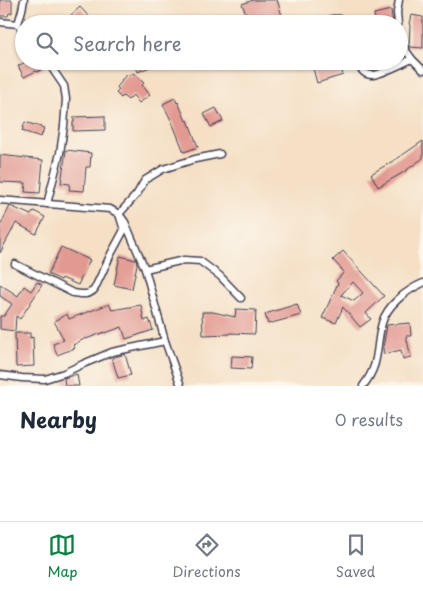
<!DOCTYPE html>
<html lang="en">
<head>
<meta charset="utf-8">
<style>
  :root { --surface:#fff; --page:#f6f6f7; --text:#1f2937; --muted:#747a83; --line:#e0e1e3; --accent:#0b8043 }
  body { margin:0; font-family:"Playpen Sans",sans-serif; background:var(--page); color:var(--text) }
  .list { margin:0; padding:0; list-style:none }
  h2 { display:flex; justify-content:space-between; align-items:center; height:65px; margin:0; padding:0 20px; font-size:21px }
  h2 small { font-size:16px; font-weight:400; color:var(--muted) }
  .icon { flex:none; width:28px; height:28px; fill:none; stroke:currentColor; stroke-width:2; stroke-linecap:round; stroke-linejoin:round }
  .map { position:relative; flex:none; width:423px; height:386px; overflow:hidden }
  .search { position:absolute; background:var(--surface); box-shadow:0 1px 4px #0004; left:15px; right:15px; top:15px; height:55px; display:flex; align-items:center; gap:12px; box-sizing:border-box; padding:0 18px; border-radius:28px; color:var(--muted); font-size:19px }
  .sheet { height:135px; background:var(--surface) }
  nav { display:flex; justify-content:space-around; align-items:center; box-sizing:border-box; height:70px; border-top:1px solid var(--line); background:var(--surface); font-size:14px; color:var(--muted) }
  nav a { display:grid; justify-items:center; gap:2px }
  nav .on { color:var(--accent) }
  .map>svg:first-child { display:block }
</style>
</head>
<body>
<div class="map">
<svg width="423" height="386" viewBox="0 0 423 386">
  <rect width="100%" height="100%" fill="#fbf7ec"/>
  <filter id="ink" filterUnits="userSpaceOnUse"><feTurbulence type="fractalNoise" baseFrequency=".02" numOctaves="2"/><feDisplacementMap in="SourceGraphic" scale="10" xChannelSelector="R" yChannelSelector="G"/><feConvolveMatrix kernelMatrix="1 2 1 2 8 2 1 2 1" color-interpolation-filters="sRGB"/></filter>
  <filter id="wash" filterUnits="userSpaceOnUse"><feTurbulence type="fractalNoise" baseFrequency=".0096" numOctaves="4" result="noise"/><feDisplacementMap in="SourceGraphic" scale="20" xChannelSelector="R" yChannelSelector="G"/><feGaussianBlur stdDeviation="1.12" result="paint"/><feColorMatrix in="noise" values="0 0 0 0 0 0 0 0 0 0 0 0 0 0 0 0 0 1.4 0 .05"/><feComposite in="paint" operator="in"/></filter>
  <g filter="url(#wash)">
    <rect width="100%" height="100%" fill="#f5dfc5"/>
    <g id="blocks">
      <g fill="#e29991" fill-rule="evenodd">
        <polygon points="0,0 12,0 12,13 9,13 8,16 0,16"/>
        <polygon points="253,0 277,0 283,19 267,23 266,18 250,24 242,4"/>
        <polygon points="80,7 96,24 76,24 69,17"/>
        <polygon points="391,10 393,24 376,24 374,14"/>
        <polygon points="411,15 423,17 423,48 410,47 409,46 410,25 409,24"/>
        <polygon points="27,61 41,61 44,68 37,72 36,71 24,77 18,66"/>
        <polygon points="133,61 150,61 152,66 138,72"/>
        <polygon points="311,61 339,61 343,75 317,83"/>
        <polygon points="133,73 144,83 142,85 150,95 139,103 133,95 128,100 123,96 121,98 116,93 119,90 117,87 122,81 121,80 128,74 130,76"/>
        <polygon points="175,98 177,103 178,102 186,121 188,120 198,147 184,152 172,122 163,104"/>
        <polygon points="216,108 223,121 211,127 204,114"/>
        <polygon points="105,116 105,130 73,131 73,122 74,122 74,117"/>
        <polygon points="25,122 44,128 41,137 22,131"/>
        <polygon points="423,141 423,158 404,172 378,187 371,174 398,158"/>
        <polygon points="66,150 91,153 90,167 86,167 84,191 69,190 70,184 61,183"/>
        <polygon points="0,155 43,160 40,193 25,192 26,183 0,182"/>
        <polygon points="10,206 31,215 34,211 45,217 36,234 16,223 0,253 0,226"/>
        <polygon points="61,247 90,260 78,285 62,278 61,280 48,274"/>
        <path d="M343 251 384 296 366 313 371 319 360 327 343 307 336 323 322 318 338 283 336 281 344 272 333 260ZM353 282 363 293 354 301 341 295Z"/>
        <polygon points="120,256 136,260 137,264 132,289 114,285"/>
        <polygon points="37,282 42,285 20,319 16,316 15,331 0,329 0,316 4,316 12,304 0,296 0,284 18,296 24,286 31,291"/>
        <polygon points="109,304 112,310 141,305 144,321 149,319 153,330 126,339 122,327 105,333 105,332 86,339 86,338 73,345 75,348 57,355 53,344 64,340 54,321 67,314 69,319"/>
        <polygon points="297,304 301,315 268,324 265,314"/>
        <polygon points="236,309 256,310 255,334 230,333 230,334 203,335 202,312 213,312 235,317"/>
        <polygon points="410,323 411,336 406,336 411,357 403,359 401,350 384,354 383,348 387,325"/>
        <polygon points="15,333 30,333 30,338 33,337 34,366 16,367"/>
        <polygon points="125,354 131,375 118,378 112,358"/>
        <polygon points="232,356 252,357 251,369 231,368"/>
        <polygon points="77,374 79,386 65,386 64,378"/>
      </g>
    </g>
  </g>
  <g filter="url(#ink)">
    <use href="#blocks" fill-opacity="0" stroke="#423e50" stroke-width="1"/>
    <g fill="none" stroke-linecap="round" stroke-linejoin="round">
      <defs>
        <g id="street">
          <polyline points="0,22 18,24 24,33"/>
          <polyline points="18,24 22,10 24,0"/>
          <polyline points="315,24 332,19 340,19 346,24"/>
          <polyline points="398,24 397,12 399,0"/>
          <polyline points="399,41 412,59 423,70"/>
          <polyline points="47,61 64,86 66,99 64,126 60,153 47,204"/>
          <path d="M358 61C359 68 363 74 371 75 379 76 403 63 412 59"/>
          <polyline points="0,200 110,209 119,214 125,222 145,269 165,341 181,386"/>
          <path d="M15 264 73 293C82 294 87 296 94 290L111 254 124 230 119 214 137 194 145 180 163 169 195 159 220 154"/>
          <polyline points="145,269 184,260 200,261 220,276 241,298"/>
          <polyline points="0,375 22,378 45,379 64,373 83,364 112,352 165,341"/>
          <path d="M363 386C381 363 375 348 382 323 387 305 407 290 423 283"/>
        </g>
      </defs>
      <use href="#street" stroke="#423e50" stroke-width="9"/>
      <use href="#street" stroke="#fff" stroke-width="6"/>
    </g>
  </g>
</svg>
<div class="search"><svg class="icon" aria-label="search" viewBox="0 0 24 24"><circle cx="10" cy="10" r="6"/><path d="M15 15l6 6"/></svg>Search here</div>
</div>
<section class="sheet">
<h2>Nearby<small>0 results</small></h2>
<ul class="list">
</ul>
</section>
<nav>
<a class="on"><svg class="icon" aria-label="map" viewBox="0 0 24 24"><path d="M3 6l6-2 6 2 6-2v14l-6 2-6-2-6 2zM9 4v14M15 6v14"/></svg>Map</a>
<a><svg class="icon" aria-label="directions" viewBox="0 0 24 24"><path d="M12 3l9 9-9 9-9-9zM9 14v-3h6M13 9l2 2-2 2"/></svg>Directions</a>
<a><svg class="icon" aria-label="saved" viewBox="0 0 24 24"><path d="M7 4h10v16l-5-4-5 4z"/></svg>Saved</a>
</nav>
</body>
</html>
